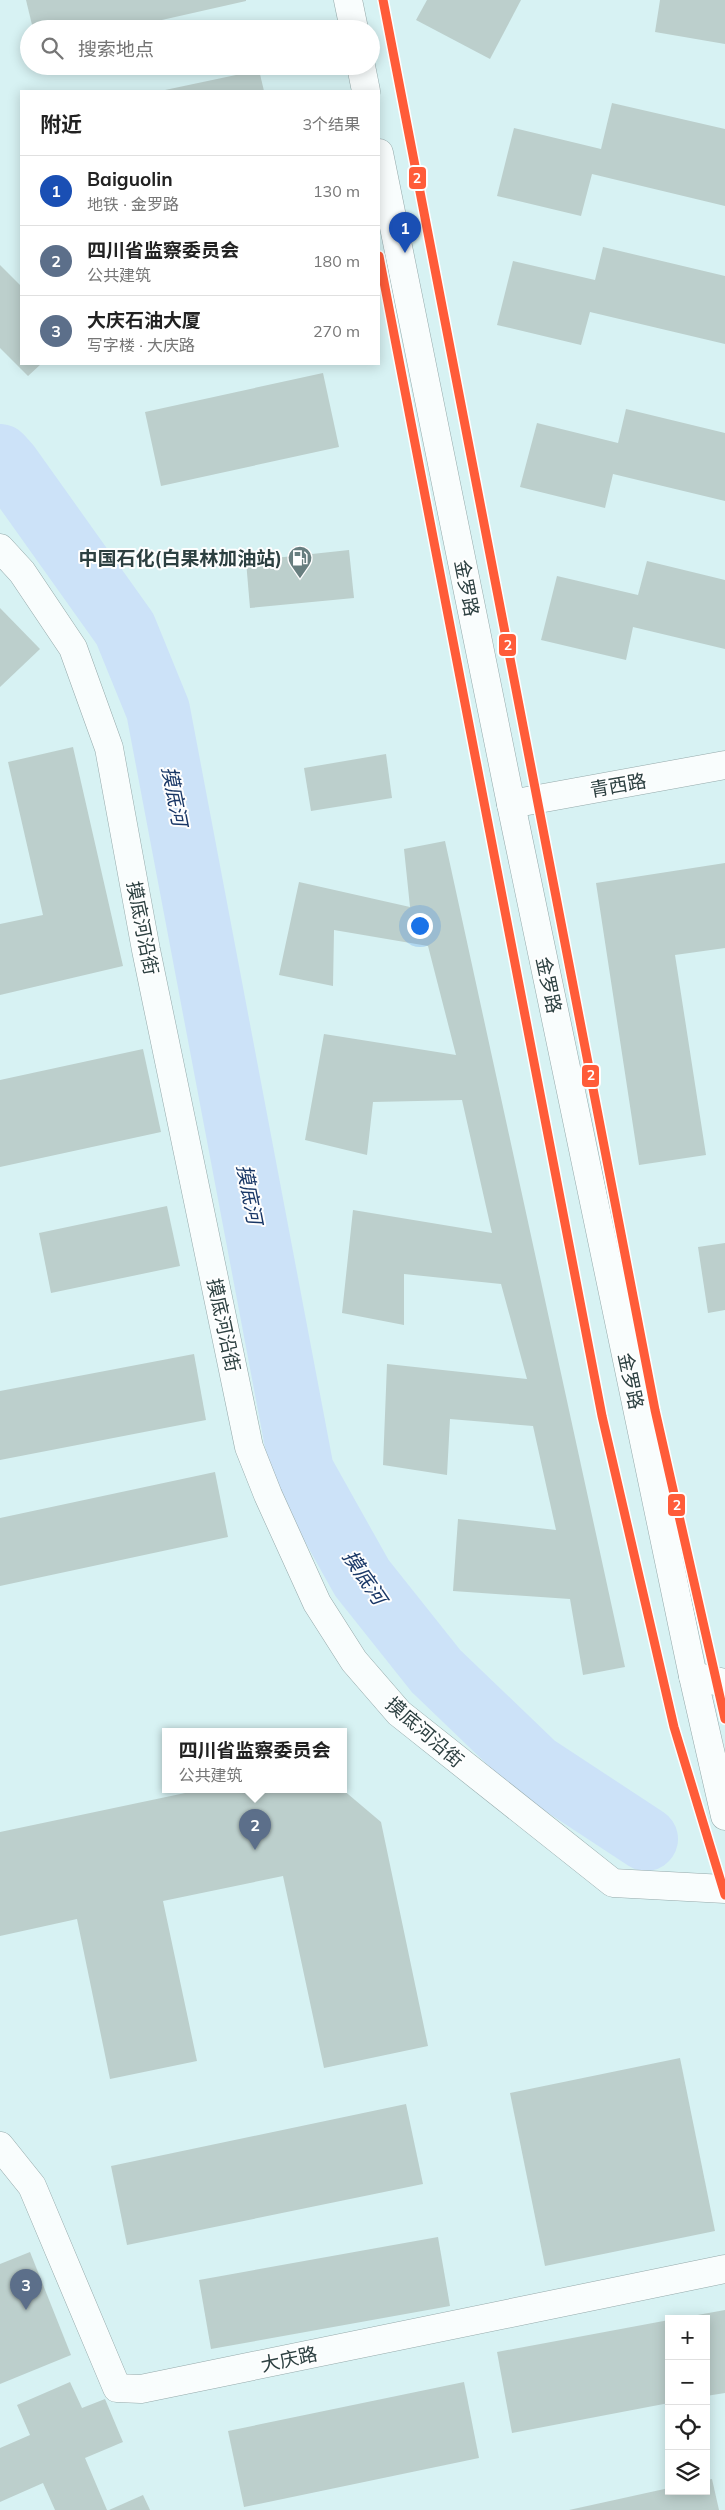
<!DOCTYPE html>
<html lang="zh">
<head>
<meta charset="utf-8">
<style>
  :root { --surface:#fff; --page:#f2f2f2; --text:#222; --muted:#767676; --line:#e0e0e0; --accent:#687e7f }
  body { margin:0; font-family:Mulish,"Noto Sans SC",sans-serif; background:var(--page); color:var(--text) }
  .controls { position:absolute; right:15px; bottom:15px; display:grid; overflow:hidden; border-radius:0px; box-shadow:0 2px 12px #0003 }
  .controls button { width:45px; height:45px; display:grid; place-items:center; padding:0; border:0; border-bottom:1px solid var(--line); background:var(--surface); color:var(--text); font:25px sans-serif }
  .you { position:absolute; left:419px; top:925px; width:18px; height:18px; margin:-12px; border:4px solid #fff; border-radius:50%; background:#1a73e8; box-shadow:0 0 0 8px #1a73e833 }
  .badge { display:grid; place-items:center; width:32px; height:32px; border-radius:50%; background:var(--accent); color:#fff; font-size:16px; font-weight:700 }
  .pin { position:absolute; translate:-50% -41px; filter:drop-shadow(0 1px 2px #0008) }
  .pin::after { content:''; position:absolute; top:26px; width:18px; height:15px; background:inherit; clip-path:polygon(0 0,100% 0,50% 100%) }
  .popup { position:absolute; left:162px; top:1728px; width:185px; height:65px; box-sizing:border-box; display:grid; place-content:center; border-radius:0px; background:var(--surface); filter:drop-shadow(0 1px 4px #0005); font-size:16px; white-space:nowrap; color:var(--muted) }
  .popup b { font-size:19px; color:var(--text) }
  .popup::after { content:''; position:absolute; left:50%; top:100%; margin-left:-10px; border:10px solid transparent; border-top-color:var(--surface) }
  .list { margin:0; padding:0; list-style:none }
  h2 { display:flex; justify-content:space-between; align-items:center; height:65px; margin:0; padding:0 20px; font-size:21px }
  h2 small { font-size:16px; font-weight:400; color:var(--muted) }
  .list li { display:grid; grid-template-columns:32px 1fr auto; gap:15px; align-items:center; box-sizing:border-box; height:70px; padding:0 20px; border-top:1px solid var(--line) }
  .list b { display:block; font-size:19px; white-space:nowrap }
  .list p { margin:0; font-size:16px; white-space:nowrap; color:var(--muted) }
  .list em { font-size:16px; font-style:normal; color:var(--muted) }
  .icon { flex:none; width:28px; height:28px; fill:none; stroke:currentColor; stroke-width:2; stroke-linecap:round; stroke-linejoin:round }
  .map { position:relative; flex:none; width:725px; height:2510px; overflow:hidden }
  .search { position:absolute; background:var(--surface); box-shadow:0 2px 12px #0003; left:20px; top:20px; width:360px; height:55px; display:flex; align-items:center; gap:12px; box-sizing:border-box; padding:0 18px; border-radius:28px; color:var(--muted); font-size:19px }
  .panel { position:absolute; background:var(--surface); box-shadow:0 2px 12px #0003; left:20px; top:90px; width:360px; height:275px; border-radius:0px }
  .map>svg:first-child { display:block }
</style>
</head>
<body>
<div class="map">
<svg width="725" height="2510" viewBox="0 0 725 2510">
  <rect width="100%" height="100%" fill="#d7f2f3"/>
  <g fill="none" stroke-linecap="round" stroke-linejoin="round">
    <polyline stroke="#cce2f8" stroke-width="64" points="0,456 9,466 125,629 158,710 302,1471 362,1578 436,1671 535,1766 646,1839"/>
  </g>
  <g fill="#bccfcc">
    <polygon points="26,0 246,0 246,1 122,29 33,29"/>
    <polygon points="427,0 521,0 490,59 416,20"/>
    <polygon points="660,0 725,0 725,44 655,32"/>
    <polygon points="259,70 264,91 165,91 165,90"/>
    <polygon points="612,103 725,129 725,206 592,174 581,216 497,196 514,128 601,149"/>
    <polygon points="603,247 725,276 725,344 590,312 581,345 497,325 513,261 595,280"/>
    <polygon points="0,265 21,286 21,364 41,364 28,376 0,348"/>
    <polygon points="323,373 339,447 161,486 145,412"/>
    <polygon points="626,409 725,433 725,501 613,474 605,508 520,487 537,423 618,443"/>
    <polygon points="349,550 354,598 250,608 246,561"/>
    <polygon points="647,561 725,580 725,649 633,627 626,660 541,640 557,576 638,595"/>
    <polygon points="0,608 40,649 0,687"/>
    <polygon points="73,747 123,966 0,995 0,924 43,915 8,762"/>
    <polygon points="386,754 392,798 311,811 304,768"/>
    <polygon points="445,841 625,1667 583,1675 570,1599 453,1591 458,1519 556,1530 533,1426 450,1419 447,1475 383,1465 387,1364 527,1379 501,1284 404,1274 404,1325 342,1313 353,1210 492,1233 462,1100 373,1102 367,1155 305,1140 324,1034 456,1055 428,946 334,930 333,986 279,975 299,882 410,907 404,849"/>
    <polygon points="725,863 725,948 675,955 706,1155 639,1165 596,883"/>
    <polygon points="143,1049 161,1132 0,1167 0,1080"/>
    <polygon points="167,1206 180,1266 51,1293 39,1233"/>
    <polygon points="725,1243 725,1310 708,1313 698,1247"/>
    <polygon points="194,1354 206,1420 0,1460 0,1391"/>
    <polygon points="215,1472 228,1537 0,1586 0,1518"/>
    <polygon points="204,1789 342,1789 381,1822 428,2046 324,2068 283,1876 163,1901 197,2061 110,2079 77,1919 0,1936 0,1832"/>
    <polygon points="680,2058 715,2231 545,2266 510,2093"/>
    <polygon points="406,2104 423,2184 127,2245 111,2166"/>
    <polygon points="438,2237 450,2306 211,2349 199,2280"/>
    <polygon points="30,2252 71,2355 0,2384 0,2264"/>
    <polygon points="725,2310 725,2393 706,2396 706,2319 681,2318"/>
    <polygon points="669,2320 669,2403 512,2433 497,2352"/>
    <polygon points="70,2382 82,2408 105,2399 123,2442 85,2458 107,2510 55,2510 43,2483 0,2502 0,2448 30,2435 17,2405"/>
    <polygon points="464,2382 479,2458 244,2507 228,2431"/>
    <polygon points="712,2479 719,2510 569,2510 669,2488 669,2491 706,2491 706,2480"/>
    <polygon points="143,2495 150,2510 109,2510"/>
  </g>
  <g fill="none" stroke-linecap="round" stroke-linejoin="round">
    <defs>
      <g id="minor">
        <polyline points="348,0 354,29"/>
        <polyline points="361,66 366,91"/>
        <polyline points="379,153 511,804 693,1676 725,1816"/>
        <polyline points="0,548 22,572 73,648 109,748 146,950 249,1447 268,1495 317,1603 354,1661 399,1713 613,1883 725,1889"/>
        <polyline points="511,804 725,765"/>
        <polyline points="693,1676 725,1683"/>
        <polyline points="0,2146 32,2186 117,2388 141,2389 725,2269"/>
      </g>
    </defs>
    <use href="#minor" stroke="#95a9aa" stroke-width="29"/>
    <use href="#minor" stroke="#f9fdfd" stroke-width="28"/>
    <defs>
      <g id="metro-1">
        <polyline points="383,0 655,1410 725,1719"/>
        <polyline points="379,256 602,1416 674,1727 725,1895"/>
      </g>
    </defs>
    <use href="#metro-1" stroke="#fefefe" stroke-width="12"/>
    <use href="#metro-1" stroke="#ff5c39" stroke-width="9"/>
  </g>
  <defs>
    <symbol id="fuel-pin" viewBox="-11 -11 22 30"><path d="M0 17L-7.5 6A9.5 9.5 0 1 1 7.5 6Z" fill="#687e7f" stroke="#fefefe"/><path d="M-5.5-6h7V0h2V4h1.3V-2.5L3-4.5l.8-.8L6-3V5H2.5V1h-1V6h-7ZM-4.2-4.7v3.2H.2V-4.7Z" fill="#fff"/></symbol>
  </defs>
  <g fill-rule="evenodd">
    <use href="#fuel-pin" x="286" y="544" width="28" height="38"/>
  </g>
  <g text-anchor="middle" dominant-baseline="central" stroke-width="4" stroke-linejoin="round" paint-order="stroke">
    <g font-size="19" font-weight="bold" fill="#2d4041" stroke="#fefefe" text-anchor="end">
      <text x="282" y="558">中国石化(白果林加油站)</text>
    </g>
    <g font-size="19" fill="#2d4041" stroke="#fefefe">
      <text transform="translate(467 588) rotate(79)">金罗路</text>
      <text transform="translate(618 785) rotate(-10)">青西路</text>
      <text transform="translate(143 928) rotate(79)">摸底河沿街</text>
      <text transform="translate(549 985) rotate(78)">金罗路</text>
      <text transform="translate(224 1325) rotate(78)">摸底河沿街</text>
      <text transform="translate(631 1381) rotate(78)">金罗路</text>
      <text transform="translate(425 1732) rotate(41)">摸底河沿街</text>
      <text transform="translate(289 2359) rotate(-12)">大庆路</text>
    </g>
    <g font-size="20" font-style="italic" fill="#193766" stroke="#fefefe">
      <text transform="translate(175 796) rotate(79)">摸底河</text>
      <text transform="translate(250 1194) rotate(79)">摸底河</text>
      <text transform="translate(365 1577) rotate(56)">摸底河</text>
    </g>
  </g>
  <g stroke="#fefefe" stroke-width="2">
    <rect x="408" y="166" width="19" height="24" rx="5" fill="#ff5c39"/>
    <rect x="498" y="633" width="19" height="24" rx="5" fill="#ff5c39"/>
    <rect x="581" y="1064" width="19" height="24" rx="5" fill="#ff5c39"/>
    <rect x="667" y="1493" width="19" height="24" rx="5" fill="#ff5c39"/>
  </g>
  <g font-size="14" text-anchor="middle" font-weight="bold" fill="#fff">
    <text x="417" y="183">2</text>
    <text x="508" y="650">2</text>
    <text x="591" y="1080">2</text>
    <text x="677" y="1510">2</text>
  </g>
</svg>
<div class="controls">
<button>+</button>
<button>−</button>
<button><svg class="icon" aria-label="locate" viewBox="0 0 24 24"><circle cx="12" cy="12" r="6"/><path d="M12 2v4M12 18v4M2 12h4M18 12h4"/></svg></button>
<button><svg class="icon" aria-label="layers" viewBox="0 0 24 24"><path d="M12 4l9 5-9 5-9-5zM3 14l9 5 9-5"/></svg></button>
</div>
<div class="you"></div>
<div class="pin badge" style="left:405px;top:253px;background:#1a4fb4">1</div>
<div class="pin badge" style="left:255px;top:1850px;background:#5c6f8a">2</div>
<div class="popup"><b>四川省监察委员会</b>公共建筑</div>
<div class="pin badge" style="left:26px;top:2310px;background:#5c6f8a">3</div>
<div class="search"><svg class="icon" aria-label="search" viewBox="0 0 24 24"><circle cx="10" cy="10" r="6"/><path d="M15 15l6 6"/></svg>搜索地点</div>
<section class="panel">
<h2>附近<small>3个结果</small></h2>
<ul class="list">
<li><span class="badge" style="background:#1a4fb4">1</span><div><b>Baiguolin</b><p>地铁 · 金罗路</p></div><em>130 m</em></li>
<li><span class="badge" style="background:#5c6f8a">2</span><div><b>四川省监察委员会</b><p>公共建筑</p></div><em>180 m</em></li>
<li><span class="badge" style="background:#5c6f8a">3</span><div><b>大庆石油大厦</b><p>写字楼 · 大庆路</p></div><em>270 m</em></li>
</ul>
</section>
</div>
</body>
</html>
